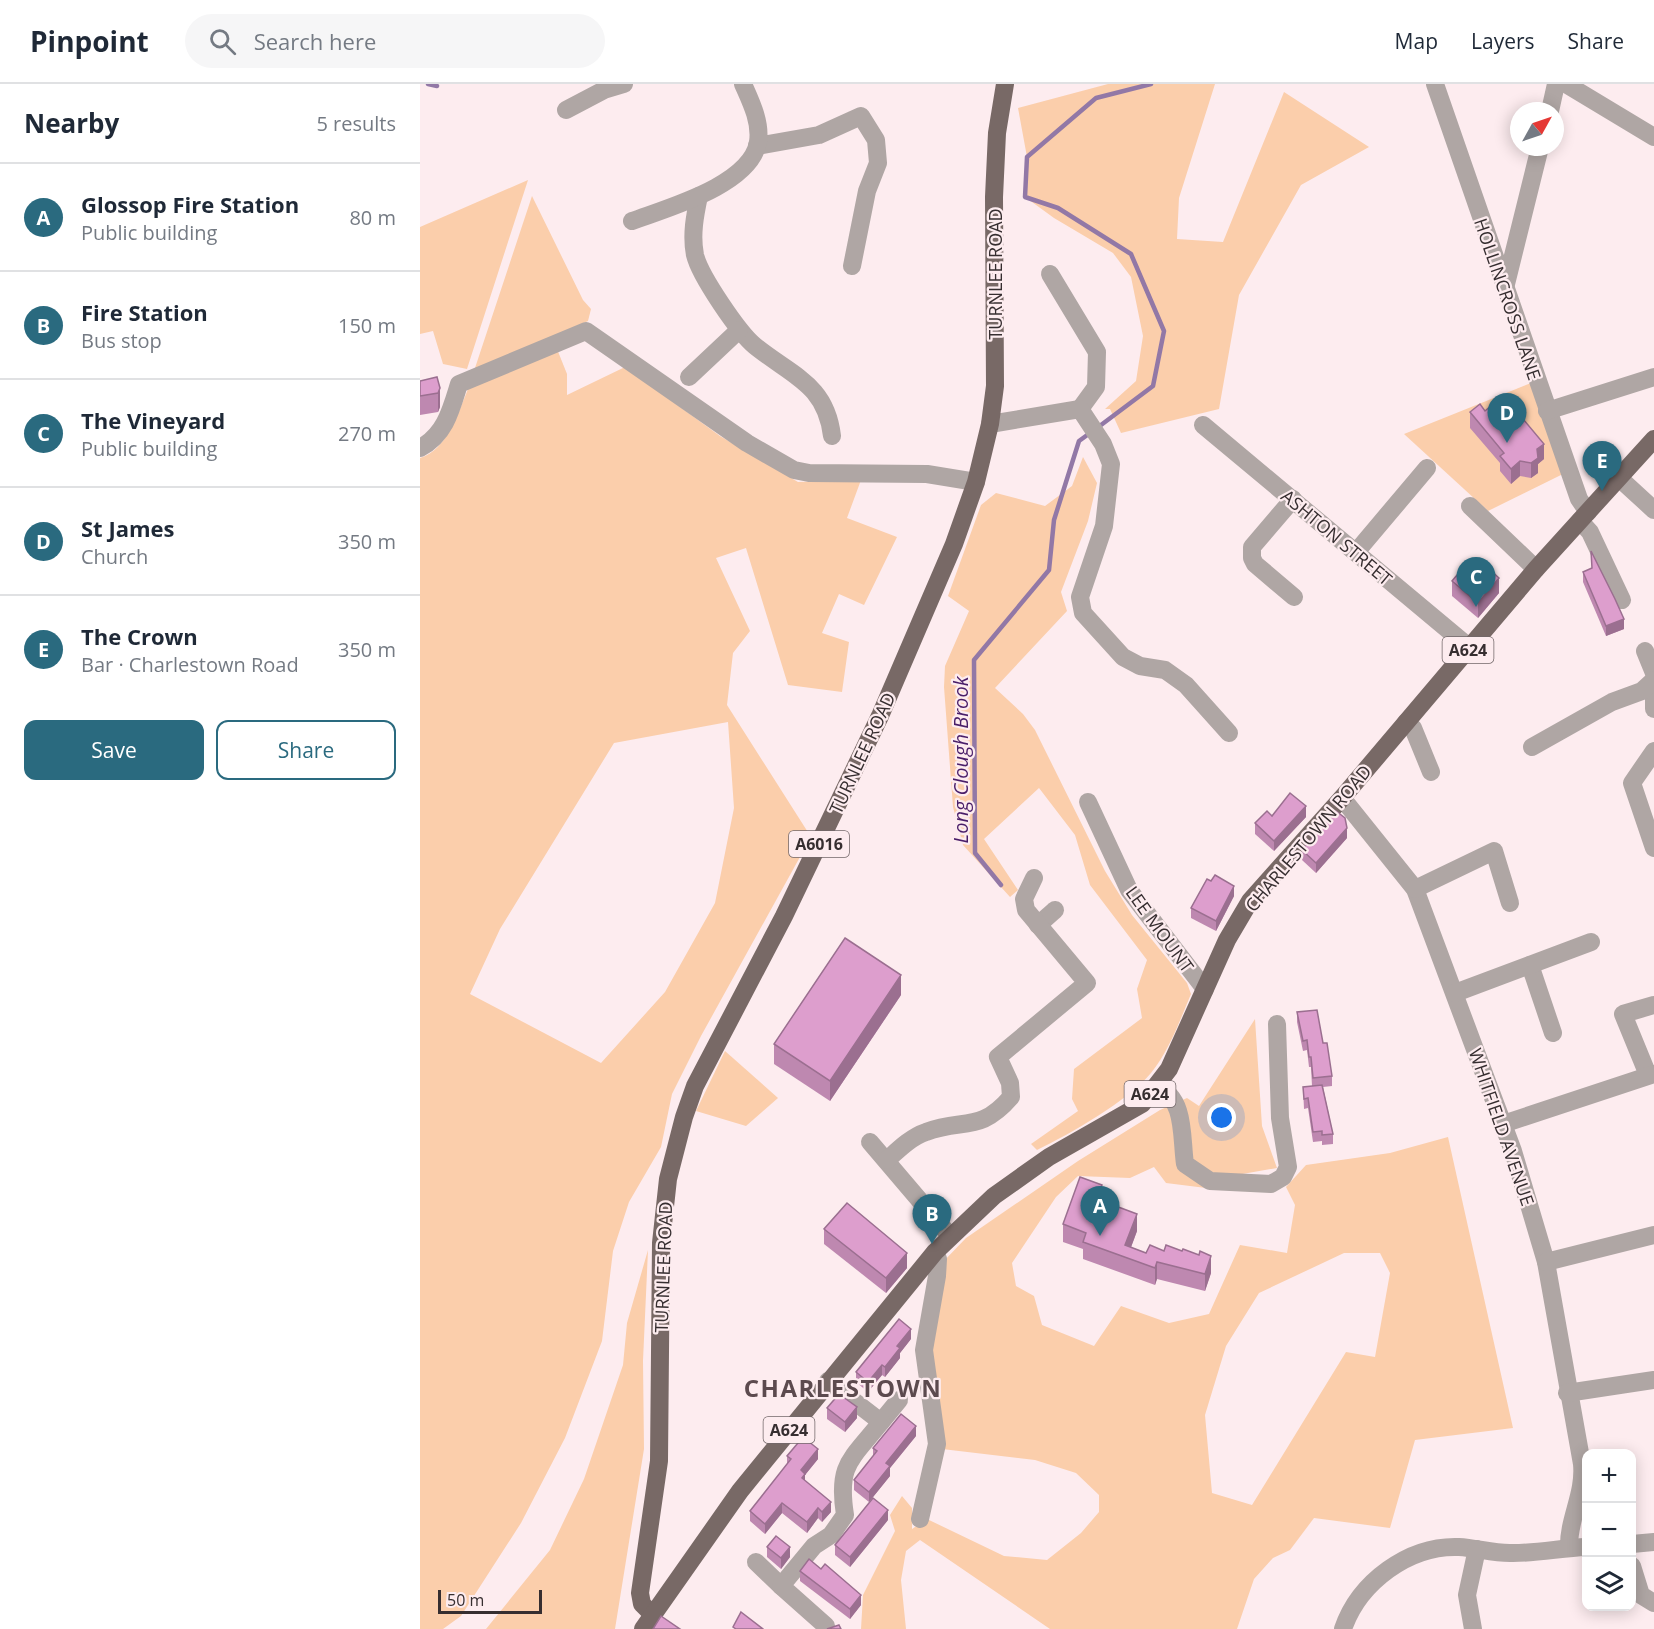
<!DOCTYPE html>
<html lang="en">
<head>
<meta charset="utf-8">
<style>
  :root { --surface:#fff; --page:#f6f6f7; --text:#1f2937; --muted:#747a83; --line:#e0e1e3; --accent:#2a6a7f }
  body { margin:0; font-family:"Open Sans",sans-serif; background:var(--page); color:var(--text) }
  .controls { position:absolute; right:18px; bottom:18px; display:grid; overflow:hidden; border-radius:12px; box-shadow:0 3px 15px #0003 }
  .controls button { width:54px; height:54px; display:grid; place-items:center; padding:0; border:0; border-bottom:2px solid var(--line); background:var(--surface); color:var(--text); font:30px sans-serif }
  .compass { position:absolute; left:1090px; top:18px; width:54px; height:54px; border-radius:50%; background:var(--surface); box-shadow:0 3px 15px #0003; rotate:50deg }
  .scale { position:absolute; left:18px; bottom:15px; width:104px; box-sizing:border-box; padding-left:6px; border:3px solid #362e30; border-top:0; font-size:16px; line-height:21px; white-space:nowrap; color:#362e30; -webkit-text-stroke:4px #fdecef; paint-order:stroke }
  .you { position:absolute; left:802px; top:1034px; width:21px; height:21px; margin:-15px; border:4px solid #fff; border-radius:50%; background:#1a73e8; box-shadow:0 0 0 9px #1a73e833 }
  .badge { display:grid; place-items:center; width:39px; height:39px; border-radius:50%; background:var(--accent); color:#fff; font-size:20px; font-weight:700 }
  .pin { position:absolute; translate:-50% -50px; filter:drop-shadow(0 2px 3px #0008) }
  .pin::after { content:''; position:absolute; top:32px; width:21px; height:18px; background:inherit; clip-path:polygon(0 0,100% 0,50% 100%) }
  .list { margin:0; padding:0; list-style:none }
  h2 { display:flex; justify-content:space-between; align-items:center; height:78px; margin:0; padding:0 24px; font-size:26px }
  h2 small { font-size:20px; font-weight:400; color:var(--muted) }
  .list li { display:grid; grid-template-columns:39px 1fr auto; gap:18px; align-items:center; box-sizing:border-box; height:108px; padding:0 24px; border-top:2px solid var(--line) }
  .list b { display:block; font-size:22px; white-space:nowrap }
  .list p { margin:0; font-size:20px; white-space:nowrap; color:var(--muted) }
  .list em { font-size:20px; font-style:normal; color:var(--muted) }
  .actions { display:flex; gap:12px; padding:18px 24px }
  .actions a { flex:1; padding:14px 0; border:2px solid var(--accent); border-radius:12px; text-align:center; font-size:21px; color:var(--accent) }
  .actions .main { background:var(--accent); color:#fff }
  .icon { flex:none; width:33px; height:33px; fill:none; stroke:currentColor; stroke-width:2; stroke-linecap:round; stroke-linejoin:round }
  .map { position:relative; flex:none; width:1234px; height:1545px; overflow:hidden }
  header { display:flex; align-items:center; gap:36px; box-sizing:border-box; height:84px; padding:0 30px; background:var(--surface); border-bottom:2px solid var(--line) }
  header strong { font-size:28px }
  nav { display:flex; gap:33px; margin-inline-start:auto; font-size:21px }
  .search { width:420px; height:54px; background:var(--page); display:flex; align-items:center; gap:15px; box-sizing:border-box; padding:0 21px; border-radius:33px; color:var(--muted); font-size:22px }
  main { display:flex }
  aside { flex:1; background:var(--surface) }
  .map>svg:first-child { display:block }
</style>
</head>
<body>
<header>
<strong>Pinpoint</strong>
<div class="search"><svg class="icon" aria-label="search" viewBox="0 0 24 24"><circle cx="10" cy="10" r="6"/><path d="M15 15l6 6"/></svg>Search here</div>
<nav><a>Map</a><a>Layers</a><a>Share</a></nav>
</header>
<main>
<aside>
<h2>Nearby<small>5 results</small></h2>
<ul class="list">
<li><span class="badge">A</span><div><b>Glossop Fire Station</b><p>Public building</p></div><em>80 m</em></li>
<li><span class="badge">B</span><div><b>Fire Station</b><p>Bus stop</p></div><em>150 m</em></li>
<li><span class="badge">C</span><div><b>The Vineyard</b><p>Public building</p></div><em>270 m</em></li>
<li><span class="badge">D</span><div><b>St James</b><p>Church</p></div><em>350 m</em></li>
<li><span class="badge">E</span><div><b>The Crown</b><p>Bar · Charlestown Road</p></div><em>350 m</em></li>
</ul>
<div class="actions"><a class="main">Save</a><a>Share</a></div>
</aside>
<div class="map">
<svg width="1234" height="1545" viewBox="0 0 1234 1545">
  <rect width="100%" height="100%" fill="#fdecef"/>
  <g fill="#fbceab" fill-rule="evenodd">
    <polygon points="688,0 795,0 759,114 757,155 803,158 864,8 949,63 881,101 819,211 799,325 701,349 690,325 685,325 716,297 723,252 711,193 693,169 634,134 605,113 607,73 598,24"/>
    <polygon points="108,96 47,285 23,280 13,247 0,250 0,143"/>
    <polygon points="112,112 163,216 171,225 168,237 54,287"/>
    <path d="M137 265 147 290V311L205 283 300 352 378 398 441 396 427 434 477 453 444 521 419 510 402 549 429 558 422 608 368 601 326 464 296 474 330 547 313 569 307 621 391 753 281 952 252 1010 241 1063 209 1118 193 1167 182 1257 145 1354 101 1439 41 1532 23 1545H0V374C27 366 38 329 48 305ZM308 638 314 724 295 819 245 908 181 979 50 910 80 845 194 659Z"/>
    <polygon points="1111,299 1143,390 1068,427 984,350"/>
    <path d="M663 373 677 399 668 437 641 508 647 527 575 604 603 630 615 646 685 787 712 831 767 899 771 910C760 936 749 967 731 989 708 1017 650 1050 617 1066L611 1060 658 1027 652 1015 654 985 722 934 717 905 727 876 670 801 655 751 619 704 564 755 598 806 590 813 543 761 533 723 524 603 525 582 549 527 528 512 561 421 576 409 625 422 652 402Z"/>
    <path d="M835 935 842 1042 857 1084 811 1092 786 1104 746 1099 734 1083 710 1094 658 1092 636 1113 592 1179 596 1202 614 1212 622 1241 674 1262 701 1222 749 1239 789 1230 820 1161 867 1169 875 1121 866 1103 886 1081 970 1069 1028 1053 1093 1344 995 1356 970 1444 894 1434 870 1466 853 1474 834 1495 817 1545H630L500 1456 486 1467 481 1496 486 1545H441L443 1511 475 1447 470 1431 482 1412 492 1424V1445L507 1435 584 1472 627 1476 661 1449 679 1428V1411L656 1389 615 1376 522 1365 509 1260 521 1180 546 1154 658 1077 740 1026 767 1014 779 1022ZM924 1169H960L970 1189 955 1273 926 1268 832 1421 792 1409 785 1331 806 1262 839 1209Z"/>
    <polygon points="305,967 358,1014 326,1042 276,1027"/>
    <polygon points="228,1166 223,1277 224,1365 195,1545 66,1545 130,1466 164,1395 203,1281 207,1239"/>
  </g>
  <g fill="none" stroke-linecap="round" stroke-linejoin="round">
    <g stroke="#9278a6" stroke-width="4.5">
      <polyline points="8,0 17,2"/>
      <polyline points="677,344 733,302 744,247 711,170 638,124 605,113 607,73 676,14 731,0"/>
      <polyline points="581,801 555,769 554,576 629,486 634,436 659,357 670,349"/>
    </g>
    <g stroke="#afa6a4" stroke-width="18">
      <polyline points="1015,0 1159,415 1168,428"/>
      <polyline points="1146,0 1234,53"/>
      <polyline points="146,26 184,6 204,0"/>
      <polyline points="1130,27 1136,0"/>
      <polyline points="337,62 399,51 441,32 456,56 458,79 447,107 432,182"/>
      <path d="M279 112C275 131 271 151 275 171 280 192 319 249 335 262 372 292 406 300 412 352"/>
      <path d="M212 137C247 124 331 101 338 58 341 38 331 18 323 0"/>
      <polyline points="630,190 677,268 676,303 660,325"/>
      <polyline points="1085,204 1120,63"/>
      <polyline points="269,293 319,246"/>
      <polyline points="1127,327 1234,293"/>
      <polyline points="570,340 660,325 683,360 691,380 684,442 660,513 663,529 703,573 720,582 745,586 766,601 809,649"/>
      <polyline points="783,341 1050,564"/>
      <path d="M0 364C25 351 31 326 39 300L166 247 327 359 374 386 389 389 507 390 556 398"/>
      <polyline points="1198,393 1234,426"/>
      <polyline points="873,415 832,463 832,474 835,480 874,513"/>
      <polyline points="1050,422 1116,485"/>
      <polyline points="1160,437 1170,448 1202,516"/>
      <polyline points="937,467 1007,384"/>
      <polyline points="1225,567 1234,589"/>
      <polyline points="1234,605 1234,625"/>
      <polyline points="986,638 993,644 1011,688"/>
      <polyline points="1112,663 1192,618 1222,607 1234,596"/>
      <polyline points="1234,667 1212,699 1234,764"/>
      <path d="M922 714 995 805 1093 1067 1126 1178 1162 1380C1165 1410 1148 1435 1149 1464"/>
      <polyline points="668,718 709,806 785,905"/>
      <polyline points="995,805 1074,767 1090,819"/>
      <polyline points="618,841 635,826"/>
      <polyline points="1110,881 1133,949"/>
      <polyline points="1035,909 1171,858"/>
      <polyline points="1228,991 1203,930 1234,921"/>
      <path d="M737 1002C766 1015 761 1053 765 1080L790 1097 851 1100 863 1093 868 1083 860 1034 857 940"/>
      <polyline points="1083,1040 1234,990"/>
      <polyline points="450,1058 530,1152"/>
      <path d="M467 1076C478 1066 491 1053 506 1048 544 1034 560 1049 591 1013L590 999 578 973 667 899 606 826 604 815 614 794"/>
      <polyline points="1126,1178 1234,1151"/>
      <polyline points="1147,1309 1234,1296"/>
      <polyline points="461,1338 479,1316"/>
      <polyline points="500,1435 517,1360 504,1266 517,1192 518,1175 515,1168"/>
      <polyline points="1212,1460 1234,1458"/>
      <polyline points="336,1478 361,1502"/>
      <polyline points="1212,1482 1221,1511 1234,1519"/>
      <path d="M406 1542 361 1502 394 1462 411 1451 425 1431C417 1380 431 1376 461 1338L408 1297"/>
      <path d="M923 1545C939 1498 989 1461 1039 1463 1057 1464 1075 1470 1093 1469 1118 1469 1142 1464 1166 1463"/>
      <polyline points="1053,1545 1047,1511 1057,1465"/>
    </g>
    <g stroke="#786966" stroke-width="18">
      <polyline points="232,1530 222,1520 220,1509 239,1377 241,1159 248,1095 264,1033 275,1002 364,832 460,632 534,460 556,398 570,340 575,302 574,113 577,49 585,0"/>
      <polyline points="223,1545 320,1407 515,1168 574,1112 629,1073 722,1020 749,985 807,856 830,817 922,714 1116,485 1234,355"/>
    </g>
  </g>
  <g fill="#be88b0">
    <polygon points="17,293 20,323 18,328 0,331 0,297"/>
    <polygon points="1065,327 1124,375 1118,380 1118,389 1111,394 1100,392 1091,400 1080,387 1080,379 1050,344 1050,328"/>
    <polygon points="1171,467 1204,545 1186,552 1163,498 1163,488 1172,484"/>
    <polygon points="1054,493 1079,509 1058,534 1032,512 1032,497"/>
    <polygon points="852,732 886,733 854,767 835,750 835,739"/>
    <polygon points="927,754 896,789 882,776 882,766"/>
    <polygon points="791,797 814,812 796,847 771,834 771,824"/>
    <polygon points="481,911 410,1017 354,980 354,960"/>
    <polygon points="877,928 903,959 912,992 912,1002 903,1003 913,1050 913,1060 902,1061 902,1057 893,1058 888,1024 884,1025 883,1003 892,1002 891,983 889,983 887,966 883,967 877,938"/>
    <polygon points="682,1117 717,1147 711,1163 726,1169 791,1189 785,1207 737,1195 735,1201 663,1175 663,1165 643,1158 643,1140"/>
    <polygon points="404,1145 487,1184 466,1209 404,1160"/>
    <polygon points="491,1255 480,1269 480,1274 465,1293 462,1291 448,1308 436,1298 436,1288"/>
    <polygon points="407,1324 437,1334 425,1348 407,1335"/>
    <polygon points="496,1352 470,1384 470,1392 449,1418 434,1406 434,1396 453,1372 453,1364"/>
    <polygon points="367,1372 398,1375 385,1391 385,1397 411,1428 402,1438 398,1434 387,1449 362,1429 345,1450 330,1437 330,1427 367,1380"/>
    <polygon points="468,1436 430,1483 415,1471 415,1461"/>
    <polygon points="347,1463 370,1473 361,1485 347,1473"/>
    <polygon points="380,1487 441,1521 430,1535 380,1497"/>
  </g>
  <g fill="#9b6f90">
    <polygon points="20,304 20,323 18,328 18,309"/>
    <polygon points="1124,360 1124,375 1118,380 1118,389 1111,394 1111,379 1117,365"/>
    <polygon points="1100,377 1100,392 1091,400 1091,385"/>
    <polygon points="1079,494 1079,509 1058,534 1058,519"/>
    <polygon points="1204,535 1204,545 1186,552 1186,542"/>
    <polygon points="886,722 886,733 854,767 854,757"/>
    <polygon points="927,744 927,754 896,789 896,779"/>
    <polygon points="814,802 814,812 796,847 796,837"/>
    <polygon points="481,891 481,911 410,1017 410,997"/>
    <polygon points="682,1101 682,1118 677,1115"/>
    <polygon points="717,1130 717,1147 707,1174 705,1161"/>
    <polygon points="487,1169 487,1184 466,1209 466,1194"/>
    <polygon points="791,1172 791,1189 785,1207 785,1190"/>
    <polygon points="737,1178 737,1195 735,1201 735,1184"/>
    <polygon points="491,1245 491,1255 480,1269 480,1274 465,1293 465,1283 477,1262"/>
    <polygon points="462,1281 462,1291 448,1308 448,1298"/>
    <polygon points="437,1323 437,1334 425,1348 425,1338"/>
    <polygon points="496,1342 496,1352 470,1384 470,1392 449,1418 449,1408 466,1379"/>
    <polygon points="398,1365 398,1375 385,1391 385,1400 382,1404 381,1386"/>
    <polygon points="411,1418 411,1428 402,1438 402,1428"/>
    <polygon points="362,1419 362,1429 345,1450 345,1440"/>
    <polygon points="398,1424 398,1434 387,1449 387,1438"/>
    <polygon points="468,1426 468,1436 430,1483 430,1473"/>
    <polygon points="370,1463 370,1473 361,1485 361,1474"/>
    <polygon points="441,1511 441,1521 430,1535 430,1525"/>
  </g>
  <g fill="#dd9ecd" stroke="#9b6f90" stroke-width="1.5">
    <polygon points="17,293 20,304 18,309 0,312 0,297"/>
    <polygon points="1083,311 1124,360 1117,365 1118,374 1111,379 1100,377 1091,385 1080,372 1084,369 1050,328 1060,320 1065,327"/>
    <polygon points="1171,467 1195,515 1204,535 1186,542 1163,488 1172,484"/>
    <polygon points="1065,481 1079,494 1058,519 1032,497 1043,484 1054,493"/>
    <polygon points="870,709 886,722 854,757 835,739 847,727 852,732"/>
    <polygon points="916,727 925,734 927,744 896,779 882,766"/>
    <polygon points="795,791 814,802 796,837 771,824 787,795 791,797"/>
    <polygon points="425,854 481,891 410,997 354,960"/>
    <polygon points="897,926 903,959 907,959 912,992 893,994 891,973 889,973 887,956 883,957 877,928"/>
    <polygon points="902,1001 913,1050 902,1051 902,1047 893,1048 888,1014 884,1015 883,1003"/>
    <polygon points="660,1093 682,1101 677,1115 717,1130 705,1161 726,1169 730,1161 744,1167 746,1161 762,1167 763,1165 779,1171 780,1167 791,1172 785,1190 737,1178 735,1184 663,1158 666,1149 643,1140"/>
    <polygon points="427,1119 487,1169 466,1194 404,1145"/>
    <polygon points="479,1235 491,1245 477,1262 480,1264 465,1283 462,1281 448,1298 436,1288"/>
    <polygon points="419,1310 437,1323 425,1338 407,1324"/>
    <polygon points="481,1330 496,1342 466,1379 470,1382 449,1408 434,1396 457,1367 453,1364"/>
    <polygon points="383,1353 398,1365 381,1386 385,1390 382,1394 411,1418 402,1428 398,1424 387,1438 362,1419 345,1440 330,1427 371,1375 367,1372"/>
    <polygon points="453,1414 468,1426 430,1473 415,1461"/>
    <polygon points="356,1452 370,1463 361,1474 347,1463"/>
    <polygon points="389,1475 401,1485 405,1480 441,1511 430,1525 380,1487"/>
    <polygon points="321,1528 343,1545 316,1545 313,1543"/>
    <polygon points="241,1532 260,1545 233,1545"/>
    <polygon points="419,1541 421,1545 407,1545"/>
  </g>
  <g text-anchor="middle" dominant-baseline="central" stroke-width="4.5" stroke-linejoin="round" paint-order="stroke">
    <g fill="#fdecef" stroke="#726769" stroke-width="1.5">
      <rect x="1022.5" y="553" width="51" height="26" rx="4.5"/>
      <rect x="369" y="747" width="60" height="26" rx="4.5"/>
      <rect x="704.5" y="997" width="51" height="26" rx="4.5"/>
      <rect x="343.5" y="1333" width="51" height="26" rx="4.5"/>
    </g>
    <g font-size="16" font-weight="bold" fill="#362e30">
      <text x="1048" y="566">A624</text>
      <text x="399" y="760">A6016</text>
      <text x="730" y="1010">A624</text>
      <text x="369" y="1346">A624</text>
    </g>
    <g font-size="18" fill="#362e30" stroke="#fdecef">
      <text transform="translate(575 190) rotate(-90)">TURNLEE ROAD</text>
      <text transform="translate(1088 215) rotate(71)">HOLLINCROSS LANE</text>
      <text transform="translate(917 453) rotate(40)">ASHTON STREET</text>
      <text transform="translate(442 669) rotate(-65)">TURNLEE ROAD</text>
      <text transform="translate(888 754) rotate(-50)">CHARLESTOWN ROAD</text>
      <text transform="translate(740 845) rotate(54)">LEE MOUNT</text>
      <text transform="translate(1082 1043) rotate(71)">WHITFIELD AVENUE</text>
      <text transform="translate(243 1183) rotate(-88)">TURNLEE ROAD</text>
    </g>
    <g font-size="20" font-style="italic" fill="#4a1e69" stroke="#fdecef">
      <text transform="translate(540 676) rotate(-90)">Long Clough Brook</text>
    </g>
    <g font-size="24" font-weight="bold" letter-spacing="1.5" fill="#5c4a4e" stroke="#fdecef">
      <text x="423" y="1303">CHARLESTOWN</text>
    </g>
  </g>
</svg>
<div class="controls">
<button>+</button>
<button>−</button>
<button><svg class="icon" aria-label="layers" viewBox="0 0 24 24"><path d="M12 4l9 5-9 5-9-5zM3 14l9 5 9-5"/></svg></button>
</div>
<svg class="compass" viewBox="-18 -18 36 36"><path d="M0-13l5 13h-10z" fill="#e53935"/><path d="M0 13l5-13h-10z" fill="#747a83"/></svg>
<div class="scale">50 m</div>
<div class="you"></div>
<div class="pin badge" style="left:680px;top:1152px">A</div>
<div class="pin badge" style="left:512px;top:1160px">B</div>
<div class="pin badge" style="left:1056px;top:523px">C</div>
<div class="pin badge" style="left:1087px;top:359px">D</div>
<div class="pin badge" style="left:1182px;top:407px">E</div>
</div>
</main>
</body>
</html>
